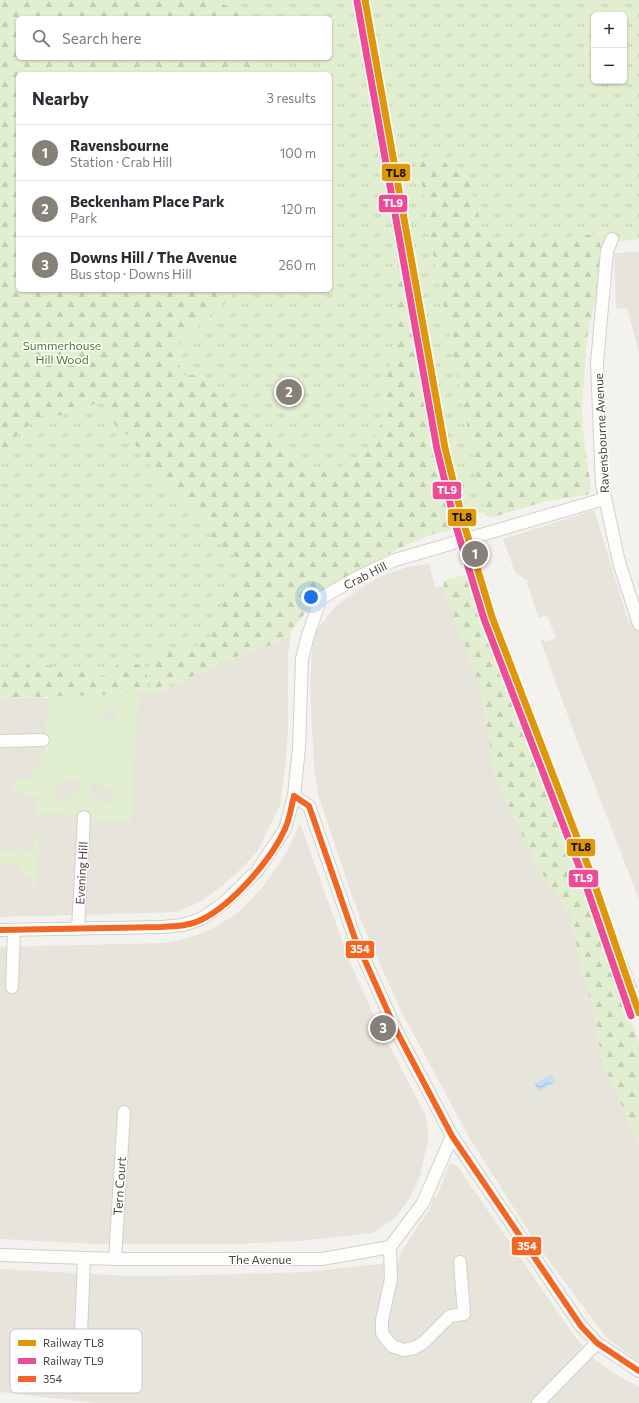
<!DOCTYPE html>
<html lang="en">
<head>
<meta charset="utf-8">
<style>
  :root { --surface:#fff; --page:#f7f7f7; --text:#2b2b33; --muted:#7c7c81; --line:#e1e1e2; --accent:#868178 }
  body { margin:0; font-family:Commissioner,sans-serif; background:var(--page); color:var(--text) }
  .controls { position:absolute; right:12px; top:12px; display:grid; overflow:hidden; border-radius:6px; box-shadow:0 1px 3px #0004 }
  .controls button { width:36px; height:36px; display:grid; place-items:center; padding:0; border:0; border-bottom:1px solid var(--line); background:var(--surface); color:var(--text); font:20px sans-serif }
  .you { position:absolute; left:311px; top:597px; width:14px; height:14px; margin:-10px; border:3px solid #fff; border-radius:50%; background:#1a73e8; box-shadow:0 0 0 6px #1a73e833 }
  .badge { display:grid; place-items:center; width:26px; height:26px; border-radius:50%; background:var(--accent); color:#fff; font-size:13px; font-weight:700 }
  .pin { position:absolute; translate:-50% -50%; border:2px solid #fff; box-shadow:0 1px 4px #0006 }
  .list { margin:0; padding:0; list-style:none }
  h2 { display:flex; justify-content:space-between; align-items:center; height:52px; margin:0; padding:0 16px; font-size:17px }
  h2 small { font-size:13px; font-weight:400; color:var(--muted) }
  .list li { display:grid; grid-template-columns:26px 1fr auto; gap:12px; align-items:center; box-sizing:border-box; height:56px; padding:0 16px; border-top:1px solid var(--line) }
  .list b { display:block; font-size:15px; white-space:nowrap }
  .list p { margin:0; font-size:13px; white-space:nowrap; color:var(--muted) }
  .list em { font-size:13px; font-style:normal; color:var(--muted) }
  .icon { flex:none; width:22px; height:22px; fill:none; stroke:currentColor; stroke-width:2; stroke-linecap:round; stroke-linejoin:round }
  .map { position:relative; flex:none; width:639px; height:1403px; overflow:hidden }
  .search { position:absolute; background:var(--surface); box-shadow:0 1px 3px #0004; left:16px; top:16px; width:316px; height:44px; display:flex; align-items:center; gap:10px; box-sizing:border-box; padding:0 14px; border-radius:6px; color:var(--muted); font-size:15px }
  .panel { position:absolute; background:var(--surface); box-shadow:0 1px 3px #0004; left:16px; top:72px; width:316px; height:220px; border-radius:6px }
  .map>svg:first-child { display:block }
</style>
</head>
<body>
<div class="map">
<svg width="639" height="1403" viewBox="0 0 639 1403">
  <defs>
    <pattern id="grass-tufts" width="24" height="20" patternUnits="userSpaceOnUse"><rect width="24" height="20" fill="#e1eecf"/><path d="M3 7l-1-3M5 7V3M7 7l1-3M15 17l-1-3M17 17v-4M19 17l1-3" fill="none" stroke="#c3cdb2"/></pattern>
    <pattern id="forest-firs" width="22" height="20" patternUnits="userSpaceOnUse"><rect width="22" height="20" fill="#e1eecf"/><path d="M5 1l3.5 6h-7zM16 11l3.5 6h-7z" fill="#c3cdb2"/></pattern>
    <pattern id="water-waves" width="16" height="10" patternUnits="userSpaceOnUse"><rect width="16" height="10" fill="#c0ddf1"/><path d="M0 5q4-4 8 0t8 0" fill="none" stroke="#a6bfcf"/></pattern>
  </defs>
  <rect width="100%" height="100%" fill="#f4f2ee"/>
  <g fill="#e7e4dc">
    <polygon points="639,252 639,353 627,308 616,309 614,253"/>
    <polygon points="594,510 629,623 639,619 639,899 575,735 540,639 547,642 556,638 547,615 539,618 527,584 528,581 515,572 503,539"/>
    <polygon points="429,564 435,587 443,587 480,686 496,780 538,867 572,917 580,966 594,1010 602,1062 639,1143 639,1362 607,1338 567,1285 533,1238 470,1139 400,1009 365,930 352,896 318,794 314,767 310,689 312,648 317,629 336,606 359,589 377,578 407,567"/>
    <polygon points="290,635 288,656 288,732 285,769 280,805 257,852 244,866 222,886 200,902 176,912 83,915 79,816 73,915 0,917 0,698 45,698 165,690 240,655 271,645"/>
    <polygon points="300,823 349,960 374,1016 425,1114 428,1128 428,1140 420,1176 409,1199 396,1217 373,1233 299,1241 236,1244 95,1244 0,1239 0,947 164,943 192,937 216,927 240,911 262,888 286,853"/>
    <polygon points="451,1163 458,1167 568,1327 590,1356 613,1373 639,1387 639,1403 95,1403 0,1392 0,1269 131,1276 212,1275 306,1272 399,1262 399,1255 430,1208 434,1197 436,1199 449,1164"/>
  </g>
  <path fill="url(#grass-tufts)" fill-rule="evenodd" d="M0 0H639V239L587 246 489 511 416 530 361 551 271 645 240 655 165 690 139 694 0 698ZM594 15H624V81H594ZM18 18H330V58H18ZM18 74H330V290H18Z"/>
  <g fill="url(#forest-firs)">
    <polygon points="0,0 222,0 223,4 244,11 247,18 18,18 18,58 263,58 267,74 18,74 18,290 237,290 225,303 182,340 177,349 177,359 183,376 200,374 212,390 246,422 263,437 280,446 312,472 334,470 351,461 375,441 375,431 388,417 383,376 393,360 393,286 395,262 400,256 426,395 457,529 436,533 408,544 329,586 295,625 290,636 271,645 240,655 191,677 191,679 151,689 149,665 159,649 192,649 209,639 222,603 234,591 239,580 242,560 232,554 214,539 197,508 180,494 164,486 130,437 116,427 103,401 62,415 41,416 18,433 4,451 0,451"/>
    <polygon points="439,161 465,169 485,236 542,239 596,234 603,251 598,287 587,338 582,407 583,431 591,489 587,495 547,501 493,517 485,516 431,242 419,162"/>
    <polygon points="466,575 480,619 580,878 639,1043 639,1143 602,1062 594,1010 580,966 572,917 538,867 496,780 480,686 443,587 445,580"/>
    <polygon points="121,660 147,667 147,689 111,695 0,698 0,666 19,671 32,662 64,669 79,667 106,677"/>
  </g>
  <g fill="#e1eecf" fill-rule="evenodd">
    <path d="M139 694 130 823 79 815 35 813 39 798 13 791 15 780H32L31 767 41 766V753H44L48 696ZM103 712H118V719H103ZM73 780 75 782 80 780 83 788 71 795 72 797 58 801 56 799 53 790 60 787 59 784ZM94 782 115 791 110 804 89 796 91 791 89 790 91 783Z"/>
    <polygon points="38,835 34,890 31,890 30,875 21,875 20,864 0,865 0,851 27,849 28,853 34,853 34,836"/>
  </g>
  <polygon fill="url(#water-waves)" points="551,1075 556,1082 538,1091 535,1084"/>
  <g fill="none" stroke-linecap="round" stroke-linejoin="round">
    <defs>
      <g id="minor">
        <polyline points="612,239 607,251 597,363 602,484 619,562 639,624"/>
        <polyline points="0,741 43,740"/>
        <polyline points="294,796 309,806 354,936 396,1030 452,1136 581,1326 597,1343 639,1371"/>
        <polyline points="78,929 84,817"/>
        <polyline points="0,930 162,927 183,925 201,919 223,904 257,871 285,829 294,796 299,748 302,659 308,635 321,598 362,575 395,560 604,499"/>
        <polyline points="12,987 14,930"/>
        <polyline points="390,1247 391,1279 382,1320 382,1333 387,1340 392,1346 404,1350 414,1348 423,1343 450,1316 464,1314 460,1262"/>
        <polyline points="0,1255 115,1259 322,1259 390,1247 423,1203 452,1136"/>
        <polyline points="115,1259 124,1112"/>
        <polyline points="65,1383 79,1387 84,1258"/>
        <polyline points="538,1403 597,1343"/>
      </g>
    </defs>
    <use href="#minor" stroke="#d2d0cb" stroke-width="14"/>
    <use href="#minor" stroke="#fdfdfc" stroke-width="12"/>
    <defs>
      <polyline id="rail" points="590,871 639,997"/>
    </defs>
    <use href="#rail" stroke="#dbdbda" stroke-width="4.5"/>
    <use href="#rail" stroke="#fff" stroke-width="3" stroke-dasharray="9" stroke-linecap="butt"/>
    <defs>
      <g id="bus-1">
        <polyline points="294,796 309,806 354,936 396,1030 452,1136 581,1326 597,1343 639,1371"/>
        <path d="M0 930 162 927C175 926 189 926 201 920 232 905 271 860 285 829 290 818 291 807 294 796"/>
      </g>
    </defs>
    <use href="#bus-1" stroke="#fff" stroke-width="9"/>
    <use href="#bus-1" stroke="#f26522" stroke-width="6"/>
    <defs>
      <polyline id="rail-1" points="365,0 445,448 463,521 492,617 590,871 639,1013"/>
      <polyline id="rail-2" points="357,1 437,449 455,523 484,619 582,874 631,1016"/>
    </defs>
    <use href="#rail-1" stroke="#fff" stroke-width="10"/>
    <use href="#rail-2" stroke="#fff" stroke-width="10"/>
    <use href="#rail-1" stroke="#dd9709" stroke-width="7"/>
    <use href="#rail-2" stroke="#ee4b95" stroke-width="7"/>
  </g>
  <g text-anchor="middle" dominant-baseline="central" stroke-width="3" stroke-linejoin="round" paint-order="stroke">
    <g font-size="12" fill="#4a7f2a" stroke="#fff">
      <text x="62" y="345">Summerhouse<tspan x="62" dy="14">Hill Wood</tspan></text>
    </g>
    <g font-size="12" fill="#4b4439" stroke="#fff">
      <text transform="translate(601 433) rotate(-93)">Ravensbourne Avenue</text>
      <text transform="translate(365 575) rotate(-27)">Crab Hill</text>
      <text transform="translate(81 873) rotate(-87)">Evening Hill</text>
      <text transform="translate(119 1186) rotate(-86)">Tern Court</text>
      <text x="260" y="1259">The Avenue</text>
    </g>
  </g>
  <rect x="10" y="1329" width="132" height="64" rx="6" fill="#fff" stroke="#c9c7c4" stroke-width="1"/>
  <rect x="18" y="1340" width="18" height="6" fill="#dd9709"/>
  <rect x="18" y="1358" width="18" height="6" fill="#ee4b95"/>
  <rect x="18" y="1376" width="18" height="6" fill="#f26522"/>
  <g font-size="11" fill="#4b4439">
    <text x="43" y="1347">Railway TL8</text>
    <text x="43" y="1365">Railway TL9</text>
    <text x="43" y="1383">354</text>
  </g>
  <g stroke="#fff" stroke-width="1.5">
    <rect x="381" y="163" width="30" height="19" rx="4" fill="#dd9709"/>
    <rect x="378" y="194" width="30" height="19" rx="4" fill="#ee4b95"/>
    <rect x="432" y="481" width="30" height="19" rx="4" fill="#ee4b95"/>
    <rect x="447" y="508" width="30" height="19" rx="4" fill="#dd9709"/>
    <rect x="566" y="838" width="30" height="19" rx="4" fill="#dd9709"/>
    <rect x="568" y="869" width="31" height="19" rx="4" fill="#ee4b95"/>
    <rect x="345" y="940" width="30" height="19" rx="4" fill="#f26522"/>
    <rect x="511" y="1236" width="31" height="20" rx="4" fill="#f26522"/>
  </g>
  <g font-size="11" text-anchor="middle" font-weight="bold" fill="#fff">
    <text x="393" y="207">TL9</text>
    <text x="447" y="494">TL9</text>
    <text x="583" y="882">TL9</text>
    <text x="360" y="953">354</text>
    <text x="527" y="1250">354</text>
  </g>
  <g font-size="11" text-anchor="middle" font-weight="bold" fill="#111">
    <text x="396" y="177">TL8</text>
    <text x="462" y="521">TL8</text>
    <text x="581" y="851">TL8</text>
  </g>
</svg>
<div class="controls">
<button>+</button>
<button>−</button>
</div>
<div class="you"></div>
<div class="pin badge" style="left:475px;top:554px">1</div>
<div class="pin badge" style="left:289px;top:392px">2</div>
<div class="pin badge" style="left:383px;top:1028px">3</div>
<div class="search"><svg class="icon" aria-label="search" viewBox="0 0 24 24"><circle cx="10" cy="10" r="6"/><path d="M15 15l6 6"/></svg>Search here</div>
<section class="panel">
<h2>Nearby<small>3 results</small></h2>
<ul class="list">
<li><span class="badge">1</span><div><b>Ravensbourne</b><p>Station · Crab Hill</p></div><em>100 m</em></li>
<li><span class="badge">2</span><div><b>Beckenham Place Park</b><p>Park</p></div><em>120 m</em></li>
<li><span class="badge">3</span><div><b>Downs Hill / The Avenue</b><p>Bus stop · Downs Hill</p></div><em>260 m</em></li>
</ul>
</section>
</div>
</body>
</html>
